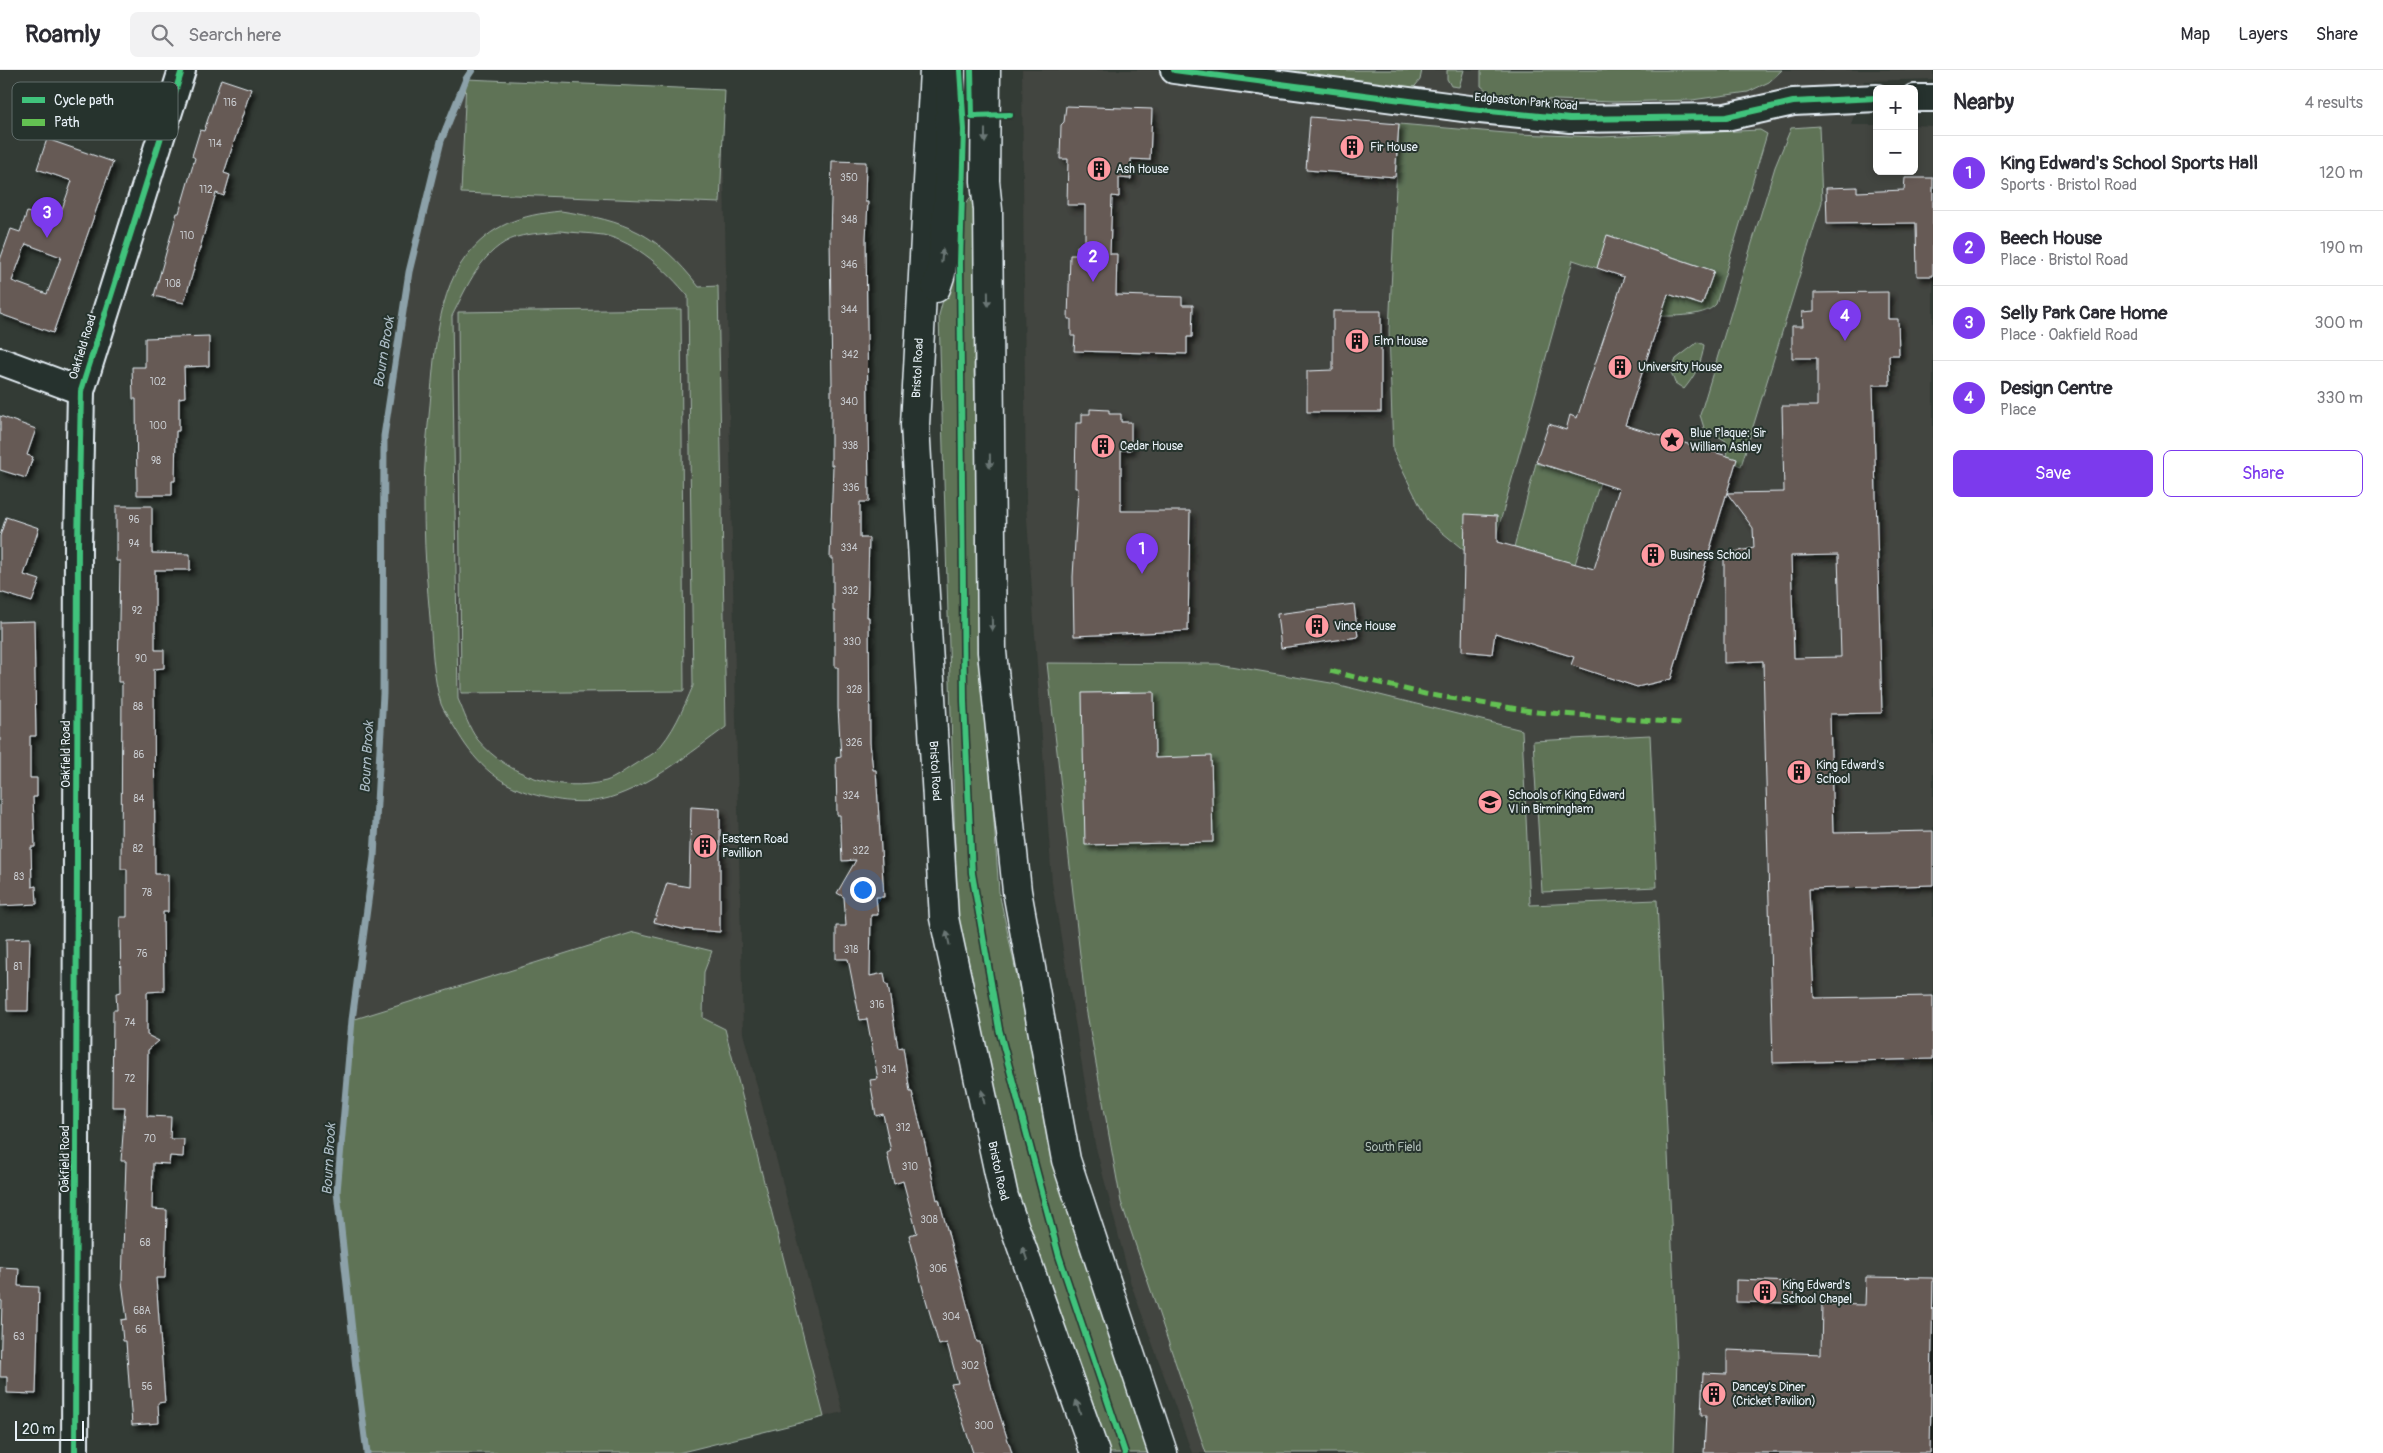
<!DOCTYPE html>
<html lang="en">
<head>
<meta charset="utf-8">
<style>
  :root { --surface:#fff; --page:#f2f2f3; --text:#2b2b33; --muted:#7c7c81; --line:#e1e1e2; --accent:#7c3aed }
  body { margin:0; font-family:Pangolin,sans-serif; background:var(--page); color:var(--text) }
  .controls { position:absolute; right:15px; top:15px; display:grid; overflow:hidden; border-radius:8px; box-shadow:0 2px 8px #0003 }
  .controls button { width:45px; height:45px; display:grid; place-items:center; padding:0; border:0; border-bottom:1px solid var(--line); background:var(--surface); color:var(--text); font:25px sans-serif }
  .scale { position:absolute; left:15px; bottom:12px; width:69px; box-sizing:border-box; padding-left:5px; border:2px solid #e8f1f8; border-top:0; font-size:14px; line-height:18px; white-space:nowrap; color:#e8f1f8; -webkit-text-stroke:4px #26332d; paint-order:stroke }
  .you { position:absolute; left:862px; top:819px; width:18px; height:18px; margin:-12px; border:4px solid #fff; border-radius:50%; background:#1a73e8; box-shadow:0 0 0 8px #1a73e833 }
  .badge { display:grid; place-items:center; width:32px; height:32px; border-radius:50%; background:var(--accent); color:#fff; font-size:16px; font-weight:700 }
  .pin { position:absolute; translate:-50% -41px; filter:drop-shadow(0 1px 2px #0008) }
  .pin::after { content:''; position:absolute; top:26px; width:18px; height:15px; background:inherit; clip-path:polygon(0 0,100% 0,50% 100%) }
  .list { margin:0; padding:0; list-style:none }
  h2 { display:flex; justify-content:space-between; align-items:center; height:65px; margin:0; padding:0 20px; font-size:21px }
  h2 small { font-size:16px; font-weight:400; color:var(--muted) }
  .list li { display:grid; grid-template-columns:32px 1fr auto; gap:15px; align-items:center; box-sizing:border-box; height:75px; padding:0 20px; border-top:1px solid var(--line) }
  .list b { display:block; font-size:19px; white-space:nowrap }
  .list p { margin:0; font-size:16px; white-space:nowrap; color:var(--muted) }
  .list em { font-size:16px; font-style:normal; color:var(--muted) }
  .actions { display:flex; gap:10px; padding:15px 20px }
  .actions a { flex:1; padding:11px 0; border:1px solid var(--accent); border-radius:8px; text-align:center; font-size:18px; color:var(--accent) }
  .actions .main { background:var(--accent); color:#fff }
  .icon { flex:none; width:28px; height:28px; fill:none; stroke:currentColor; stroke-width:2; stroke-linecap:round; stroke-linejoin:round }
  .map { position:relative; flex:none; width:1933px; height:1383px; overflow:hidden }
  header { display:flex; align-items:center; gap:30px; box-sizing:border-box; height:70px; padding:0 25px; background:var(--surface); border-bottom:1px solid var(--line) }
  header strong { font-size:24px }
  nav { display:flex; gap:28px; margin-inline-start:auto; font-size:18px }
  .search { width:350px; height:45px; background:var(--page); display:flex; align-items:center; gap:12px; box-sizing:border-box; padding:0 18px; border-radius:8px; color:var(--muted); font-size:19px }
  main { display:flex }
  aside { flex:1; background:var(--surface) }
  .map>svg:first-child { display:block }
</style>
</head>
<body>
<header>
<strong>Roamly</strong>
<div class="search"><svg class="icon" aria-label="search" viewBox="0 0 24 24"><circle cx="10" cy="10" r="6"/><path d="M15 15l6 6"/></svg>Search here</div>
<nav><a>Map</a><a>Layers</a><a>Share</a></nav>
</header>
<main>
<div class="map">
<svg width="1933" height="1383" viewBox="0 0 1933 1383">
  <defs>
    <filter id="shadow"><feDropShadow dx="4.5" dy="4.5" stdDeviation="2.5" flood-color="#0009"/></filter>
  </defs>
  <rect width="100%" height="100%" fill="#333b35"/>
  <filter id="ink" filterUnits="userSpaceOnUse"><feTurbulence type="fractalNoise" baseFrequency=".02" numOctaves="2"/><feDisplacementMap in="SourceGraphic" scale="10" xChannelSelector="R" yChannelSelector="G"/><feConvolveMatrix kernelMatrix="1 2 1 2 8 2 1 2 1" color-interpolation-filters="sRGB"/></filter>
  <g filter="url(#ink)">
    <g fill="#42443f">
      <polygon points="1022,0 1933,0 1933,9 1864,11 1851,55 1877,55 1877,101 1914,101 1914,55 1933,56 1933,1383 1192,1383 1131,1214 1095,1074 1052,813 1026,434"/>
      <polygon points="466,9 725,20 723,63 743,963 843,1342 678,1383 367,1383 356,1298 337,1122 352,950 374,787 383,624 384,366 409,202 441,71"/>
    </g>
    <g fill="#5e7357" stroke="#a3b2a8" fill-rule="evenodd">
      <polygon points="1273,0 1422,0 1420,10 1411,21"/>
      <polygon points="1447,0 1464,0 1459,17 1451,16 1447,9"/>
      <polygon points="1481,0 1782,0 1769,12 1748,22 1692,30 1614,32 1528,29 1490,23 1481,16"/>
      <polygon points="466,9 725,20 720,133 461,123"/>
      <path d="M1399 54 1518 64 1601 67 1760 60 1767 64 1716 234C1704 249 1664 245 1645 247L1655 220 1702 235 1714 201 1608 165 1597 198 1573 190 1487 499 1427 450 1393 381 1389 261Z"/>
      <polygon points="1819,56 1822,132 1741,396 1727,391 1726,371 1704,358 1700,345 1775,97 1791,58"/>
      <polygon points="972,125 977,130 974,302 981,570 999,822 1055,1086 1148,1383 1107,1383 1018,1127 957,842 939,245 952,196 965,135"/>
      <path d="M561 141C627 151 657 163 699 217L718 216 726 657C690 683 652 715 609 728 584 735 556 731 532 724 495 713 473 690 455 658 450 650 444 642 441 634 433 607 432 575 430 548 424 483 421 420 428 355 434 304 433 230 465 188 491 154 521 145 561 141ZM560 161C574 163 589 163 603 165 637 172 667 201 688 226L693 616C683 639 673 664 655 682 649 687 639 691 632 696 624 701 615 708 606 711 560 723 508 706 478 670 469 659 464 642 458 629L452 246C467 217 482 178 517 167 531 163 546 163 560 161Z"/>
      <polygon points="681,239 684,621 461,623 458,242"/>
      <path d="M1698 272 1704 275C1702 292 1695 306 1684 319L1675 313 1671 302 1676 289Z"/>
      <polygon points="1536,393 1600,412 1575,494 1514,477"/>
      <polygon points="1047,593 1218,594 1331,613 1522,660 1530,835 1657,830 1677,1289 1674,1383 1206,1383 1121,1132 1086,938"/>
      <polygon points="1650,665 1657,817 1542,822 1533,671"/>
      <polygon points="634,862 712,881 704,902 703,948 725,959 824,1347 678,1383 367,1383 337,1122 352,950"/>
    </g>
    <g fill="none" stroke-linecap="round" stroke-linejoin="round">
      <polyline stroke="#8ca1a9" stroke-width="7" points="367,1383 356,1298 337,1122 352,950 374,787 383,624 384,366 409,202 441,71 466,9 472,0"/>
    </g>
    <g fill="#665a55" stroke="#e8f1f8" fill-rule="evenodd" filter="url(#shadow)">
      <polygon points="221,9 251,19 224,103 230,105 224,126 216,123 184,233 154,226 177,143 179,143 195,88 192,86 200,60 204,61"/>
      <polygon points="1066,36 1152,39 1150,90 1131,89 1131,109 1119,108 1119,127 1112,126 1110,184 1117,184 1116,225 1182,227 1182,235 1193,235 1192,267 1187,267 1187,284 1074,281 1075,266 1071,266 1071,249 1068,249 1070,185 1077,185 1077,176 1085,177 1085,135 1067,135 1068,89 1060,89 1061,55 1064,52"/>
      <polygon points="1310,47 1399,54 1395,107 1306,100"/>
      <path d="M47 69 113 92 53 263 0 244V190L11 159 20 162 27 142 57 153 72 111 37 99ZM26 174 61 187 47 224 12 211Z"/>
      <polygon points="832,91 866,92 865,132 868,132 866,168 869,432 860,432 860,468 869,468 867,547 869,547 870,673 873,700 876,700 884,827 876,827 878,845 871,845 870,906 884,903 886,915 888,915 898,978 903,977 910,1022 912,1022 925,1074 937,1130 939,1129 977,1272 980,1272 994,1327 1012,1383 973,1383 951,1314 958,1313 947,1273 939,1275 924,1223 909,1165 917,1163 903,1111 894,1114 887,1083 891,1081 883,1044 876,1046 870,1010 878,1009 867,949 860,950 848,889 836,889 836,856 846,856 844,827 837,823 856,790 842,791 840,745 837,745 836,688 841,687 838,638 838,597 835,597 835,541 833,541 833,488 830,488 833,395 831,395 831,315 832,315 830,168"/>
      <polygon points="1905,108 1933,108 1933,206 1917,206 1916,153 1827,154 1826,118 1857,117 1857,122 1904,120"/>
      <polygon points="1607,165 1714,201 1702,235 1668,224 1625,355 1737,389 1671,609 1637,617 1571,595 1574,587 1495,563 1492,584 1462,581 1465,444 1497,446 1497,472 1594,499 1619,419 1536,392 1549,354 1566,360 1570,345 1577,348 1624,207 1597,198"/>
      <path d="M1888 222V249H1898L1899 285H1889L1890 315H1873L1882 643 1830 644 1833 763 1933 761V815L1809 819 1814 928 1933 926V989L1773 993 1763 591 1724 593V484L1754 478 1753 458 1727 423 1784 422 1782 336H1817V288H1792V256H1803L1802 242 1814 241V223ZM1838 485 1841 587 1794 588 1791 486Z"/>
      <polygon points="1333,241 1381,241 1381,342 1307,342 1307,301 1333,300"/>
      <polygon points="209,266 209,296 184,297 185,327 179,328 179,361 176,361 175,411 172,411 172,425 137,425 136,329 133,329 132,297 145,297 145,268"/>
      <polygon points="1090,339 1109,340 1109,344 1121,344 1121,352 1131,352 1131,380 1121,380 1121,441 1190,441 1188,561 1074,566 1073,507 1078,418 1075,418 1076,353 1082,353 1082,344 1090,344"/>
      <polygon points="0,346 36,359 27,385 33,387 26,408 0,400"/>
      <polygon points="116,436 152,436 152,483 190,484 190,500 155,500 155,580 164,580 164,598 154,599 155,804 168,804 168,842 163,842 164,921 147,922 147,965 159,971 148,980 147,1046 171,1047 170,1069 184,1069 183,1087 170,1086 169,1094 153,1093 152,1139 167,1140 165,1208 156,1208 165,1332 158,1333 159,1353 132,1355 126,1271 123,1271 121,1250 127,1249 122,1212 126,1091 121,1091 125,1037 112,1037 113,940 117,940 116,923 121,922 120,847 127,847 127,799 121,799 122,612 118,612 120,491 116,491"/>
      <polygon points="6,447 39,458 24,505 40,510 32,532 0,522 0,466"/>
      <polygon points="1354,534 1358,567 1281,578 1277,544"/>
      <polygon points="34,551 36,666 30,666 30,708 37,708 37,727 33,727 35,777 31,777 32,817 36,816 37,834 0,836 0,552"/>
      <polygon points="1154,622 1155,688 1211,686 1213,772 1085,775 1082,623"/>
      <polygon points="691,737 720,739 720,862 682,859 654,852 667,813 689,817"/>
      <polygon points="30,868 28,941 7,941 6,869"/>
      <polygon points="0,1197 19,1198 18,1216 39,1217 36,1324 7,1323 7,1307 0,1307 2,1231 0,1230"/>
      <polygon points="1866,1207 1933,1208 1930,1383 1704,1383 1706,1345 1701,1345 1703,1303 1727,1304 1727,1280 1821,1284 1822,1234 1865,1235"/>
      <polygon points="1736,1210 1795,1212 1794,1233 1736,1232"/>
    </g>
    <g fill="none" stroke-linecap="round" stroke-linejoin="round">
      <defs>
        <g id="minor">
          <polyline points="1174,0 1470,39 1570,49 1726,47 1793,32 1877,28"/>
          <polyline points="1914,28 1933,28"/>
          <polyline points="0,291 81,321"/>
          <polyline points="75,1383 78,474 81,321 182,0"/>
        </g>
        <g id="highway">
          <path id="s1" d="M934 0 915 355 944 848 1004 1127 1095 1383"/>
          <polyline points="986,0 985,111 988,140 992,582 1017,821 1066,1090 1163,1383"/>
          <polyline points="936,218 941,203 948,132 951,0"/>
        </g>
      </defs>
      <use href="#minor" stroke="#e8f1f8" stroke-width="30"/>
      <use href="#highway" stroke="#e8f1f8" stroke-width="31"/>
      <use href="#minor" stroke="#26332d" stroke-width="26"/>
      <use href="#highway" stroke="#26332d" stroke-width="28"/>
      <polyline stroke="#63c152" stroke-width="5" stroke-dasharray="10 5" stroke-linecap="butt" points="1330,601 1425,624 1537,642 1681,653"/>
      <defs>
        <g id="cycleway">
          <polyline points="960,0 964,60 960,193 964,631 972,803 999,959 1059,1186 1125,1383"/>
          <polyline points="971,0 972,46 1010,45"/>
          <polyline points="1174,0 1470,39 1570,49 1726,47 1793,32 1877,28"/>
          <polyline points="75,1383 78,474 81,321 182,0"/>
        </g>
      </defs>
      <use href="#cycleway" stroke="#26332d" stroke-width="9"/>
      <use href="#cycleway" stroke="#40c37c" stroke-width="6"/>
    </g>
    <defs><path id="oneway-solid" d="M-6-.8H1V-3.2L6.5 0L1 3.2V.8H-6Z" transform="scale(1.25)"/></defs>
    <g fill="#6a7674">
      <use href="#oneway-solid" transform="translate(985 66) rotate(90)"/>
      <use href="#oneway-solid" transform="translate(942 186) rotate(-84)"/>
      <use href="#oneway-solid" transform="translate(988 229) rotate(89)"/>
      <use href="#oneway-solid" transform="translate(990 391) rotate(89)"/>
      <use href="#oneway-solid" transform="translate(992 554) rotate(89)"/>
      <use href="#oneway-solid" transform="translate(948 868) rotate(-102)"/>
      <use href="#oneway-solid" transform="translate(983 1027) rotate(-102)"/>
      <use href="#oneway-solid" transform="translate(1025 1184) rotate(-109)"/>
      <use href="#oneway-solid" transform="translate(1078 1337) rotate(-109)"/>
    </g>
  </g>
  <defs>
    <symbol id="building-disc" viewBox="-11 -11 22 22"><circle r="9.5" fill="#ff9aa2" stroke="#26332d"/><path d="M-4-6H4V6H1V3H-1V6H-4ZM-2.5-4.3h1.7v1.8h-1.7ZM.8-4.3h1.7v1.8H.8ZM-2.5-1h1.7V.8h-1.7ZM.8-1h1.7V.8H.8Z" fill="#111"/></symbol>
    <symbol id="sight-disc" viewBox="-11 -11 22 22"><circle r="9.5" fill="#ff9aa2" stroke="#26332d"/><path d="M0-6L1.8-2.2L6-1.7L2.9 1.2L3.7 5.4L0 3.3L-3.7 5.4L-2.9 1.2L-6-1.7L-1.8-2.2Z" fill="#111"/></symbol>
    <symbol id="school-disc" viewBox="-11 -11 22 22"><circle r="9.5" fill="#ff9aa2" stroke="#26332d"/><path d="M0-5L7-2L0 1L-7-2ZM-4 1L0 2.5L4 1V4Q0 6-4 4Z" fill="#111"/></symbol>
  </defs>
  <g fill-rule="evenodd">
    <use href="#building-disc" x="1338" y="63" width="28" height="28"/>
    <use href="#building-disc" x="1085" y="85" width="28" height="28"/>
    <use href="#building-disc" x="1343" y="257" width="28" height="28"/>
    <use href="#building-disc" x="1606" y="283" width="28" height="28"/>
    <use href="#sight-disc" x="1658" y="356" width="28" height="28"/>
    <use href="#building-disc" x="1089" y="362" width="28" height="28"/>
    <use href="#building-disc" x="1639" y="471" width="28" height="28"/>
    <use href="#building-disc" x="1303" y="542" width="28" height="28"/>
    <use href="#building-disc" x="1785" y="688" width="28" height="28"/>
    <use href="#school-disc" x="1476" y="718" width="28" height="28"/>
    <use href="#building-disc" x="691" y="762" width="28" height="28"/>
    <use href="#building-disc" x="1751" y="1208" width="28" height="28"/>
    <use href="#building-disc" x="1700" y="1310" width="28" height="28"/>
  </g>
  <g text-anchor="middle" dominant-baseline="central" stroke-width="4" stroke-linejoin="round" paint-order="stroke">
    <g font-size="10" fill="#c8cbcf">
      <text x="230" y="33">116</text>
      <text x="215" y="74">114</text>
      <text x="849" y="108">350</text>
      <text x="206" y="120">112</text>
      <text x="849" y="150">348</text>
      <text x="187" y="166">110</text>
      <text x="849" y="195">346</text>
      <text x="173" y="214">108</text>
      <text x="849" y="240">344</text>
      <text x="850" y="285">342</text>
      <text x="158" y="312">102</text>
      <text x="849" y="332">340</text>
      <text x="158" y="356">100</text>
      <text x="850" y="376">338</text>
      <text x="156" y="391">98</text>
      <text x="851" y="418">336</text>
      <text x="134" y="450">96</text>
      <text x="134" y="474">94</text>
      <text x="849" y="478">334</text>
      <text x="850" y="521">332</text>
      <text x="137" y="541">92</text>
      <text x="852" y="572">330</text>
      <text x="141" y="589">90</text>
      <text x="854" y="620">328</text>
      <text x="138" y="637">88</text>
      <text x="854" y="673">326</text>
      <text x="139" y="685">86</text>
      <text x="851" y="726">324</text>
      <text x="139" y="729">84</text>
      <text x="138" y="779">82</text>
      <text x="861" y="781">322</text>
      <text x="19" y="807">83</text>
      <text x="147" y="823">78</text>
      <text x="851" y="880">318</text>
      <text x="142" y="884">76</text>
      <text x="18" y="897">81</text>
      <text x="877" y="935">316</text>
      <text x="130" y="953">74</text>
      <text x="889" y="1000">314</text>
      <text x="130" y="1009">72</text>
      <text x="903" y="1058">312</text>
      <text x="150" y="1069">70</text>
      <text x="910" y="1097">310</text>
      <text x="929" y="1150">308</text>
      <text x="145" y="1173">68</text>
      <text x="938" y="1199">306</text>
      <text x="142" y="1241">68A</text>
      <text x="951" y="1247">304</text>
      <text x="141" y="1260">66</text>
      <text x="19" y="1267">63</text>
      <text x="970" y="1296">302</text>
      <text x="147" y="1317">56</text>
      <text x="984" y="1356">300</text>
    </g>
    <g font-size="12" fill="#e8f1f8" stroke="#26332d">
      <text transform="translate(1526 32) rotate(5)">Edgbaston Park Road</text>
      <text transform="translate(83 277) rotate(-73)">Oakfield Road</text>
      <text transform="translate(918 298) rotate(-87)">Bristol Road</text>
      <text transform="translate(66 684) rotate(-90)">Oakfield Road</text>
      <text stroke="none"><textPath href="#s1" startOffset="702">Bristol Road</textPath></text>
      <text transform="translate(65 1089) rotate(-90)">Oakfield Road</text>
      <text stroke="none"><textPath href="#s1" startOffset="1108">Bristol Road</textPath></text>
    </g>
    <g font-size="12" fill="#e8f1f8" stroke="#26332d" text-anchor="start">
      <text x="1370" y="77">Fir House</text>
      <text x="1116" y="99">Ash House</text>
      <text x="1374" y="271">Elm House</text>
      <text x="1638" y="297">University House</text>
      <text x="1690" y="363">Blue Plaque: Sir<tspan x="1690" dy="14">William Ashley</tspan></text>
      <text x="1120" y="376">Cedar House</text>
      <text x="1670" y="485">Business School</text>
      <text x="1334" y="556">Vince House</text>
      <text x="1816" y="695">King Edward's<tspan x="1816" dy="14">School</tspan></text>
      <text x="1508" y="725">Schools of King Edward<tspan x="1508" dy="14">VI in Birmingham</tspan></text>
      <text x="722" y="769">Eastern Road<tspan x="722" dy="14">Pavillion</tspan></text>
      <text x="1782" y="1215">King Edward's<tspan x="1782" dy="14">School Chapel</tspan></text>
      <text x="1732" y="1317">Dancey's Diner<tspan x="1732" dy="14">(Cricket Pavilion)</tspan></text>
    </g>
    <g font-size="12" fill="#b1bfb8" stroke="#26332d">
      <text x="1393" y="1077">South Field</text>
    </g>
    <g font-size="14" font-style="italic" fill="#abbbc4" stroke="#26332d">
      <text transform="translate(384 282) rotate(-81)">Bourn Brook</text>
      <text transform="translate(367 687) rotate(-87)">Bourn Brook</text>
      <text transform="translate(329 1089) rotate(-87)">Bourn Brook</text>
    </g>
  </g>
  <rect x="12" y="12" width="166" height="58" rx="8" fill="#26332d" stroke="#606c6a" stroke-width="1"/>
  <rect x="22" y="27" width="23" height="6" fill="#40c37c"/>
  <rect x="22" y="49" width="23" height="7" fill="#63c152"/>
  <g font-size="14" fill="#e8f1f8">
    <text x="54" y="35">Cycle path</text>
    <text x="54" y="57">Path</text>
  </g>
</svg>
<div class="controls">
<button>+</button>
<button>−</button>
</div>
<div class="scale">20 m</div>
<div class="you"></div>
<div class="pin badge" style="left:1142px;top:504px">1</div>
<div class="pin badge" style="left:1093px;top:212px">2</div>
<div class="pin badge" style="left:47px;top:168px">3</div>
<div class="pin badge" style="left:1845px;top:271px">4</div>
</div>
<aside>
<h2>Nearby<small>4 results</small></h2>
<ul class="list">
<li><span class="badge">1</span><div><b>King Edward's School Sports Hall</b><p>Sports · Bristol Road</p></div><em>120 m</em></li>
<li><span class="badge">2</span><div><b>Beech House</b><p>Place · Bristol Road</p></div><em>190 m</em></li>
<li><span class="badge">3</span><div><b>Selly Park Care Home</b><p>Place · Oakfield Road</p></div><em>300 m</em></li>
<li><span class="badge">4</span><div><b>Design Centre</b><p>Place</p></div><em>330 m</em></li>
</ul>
<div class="actions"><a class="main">Save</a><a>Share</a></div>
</aside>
</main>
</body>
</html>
